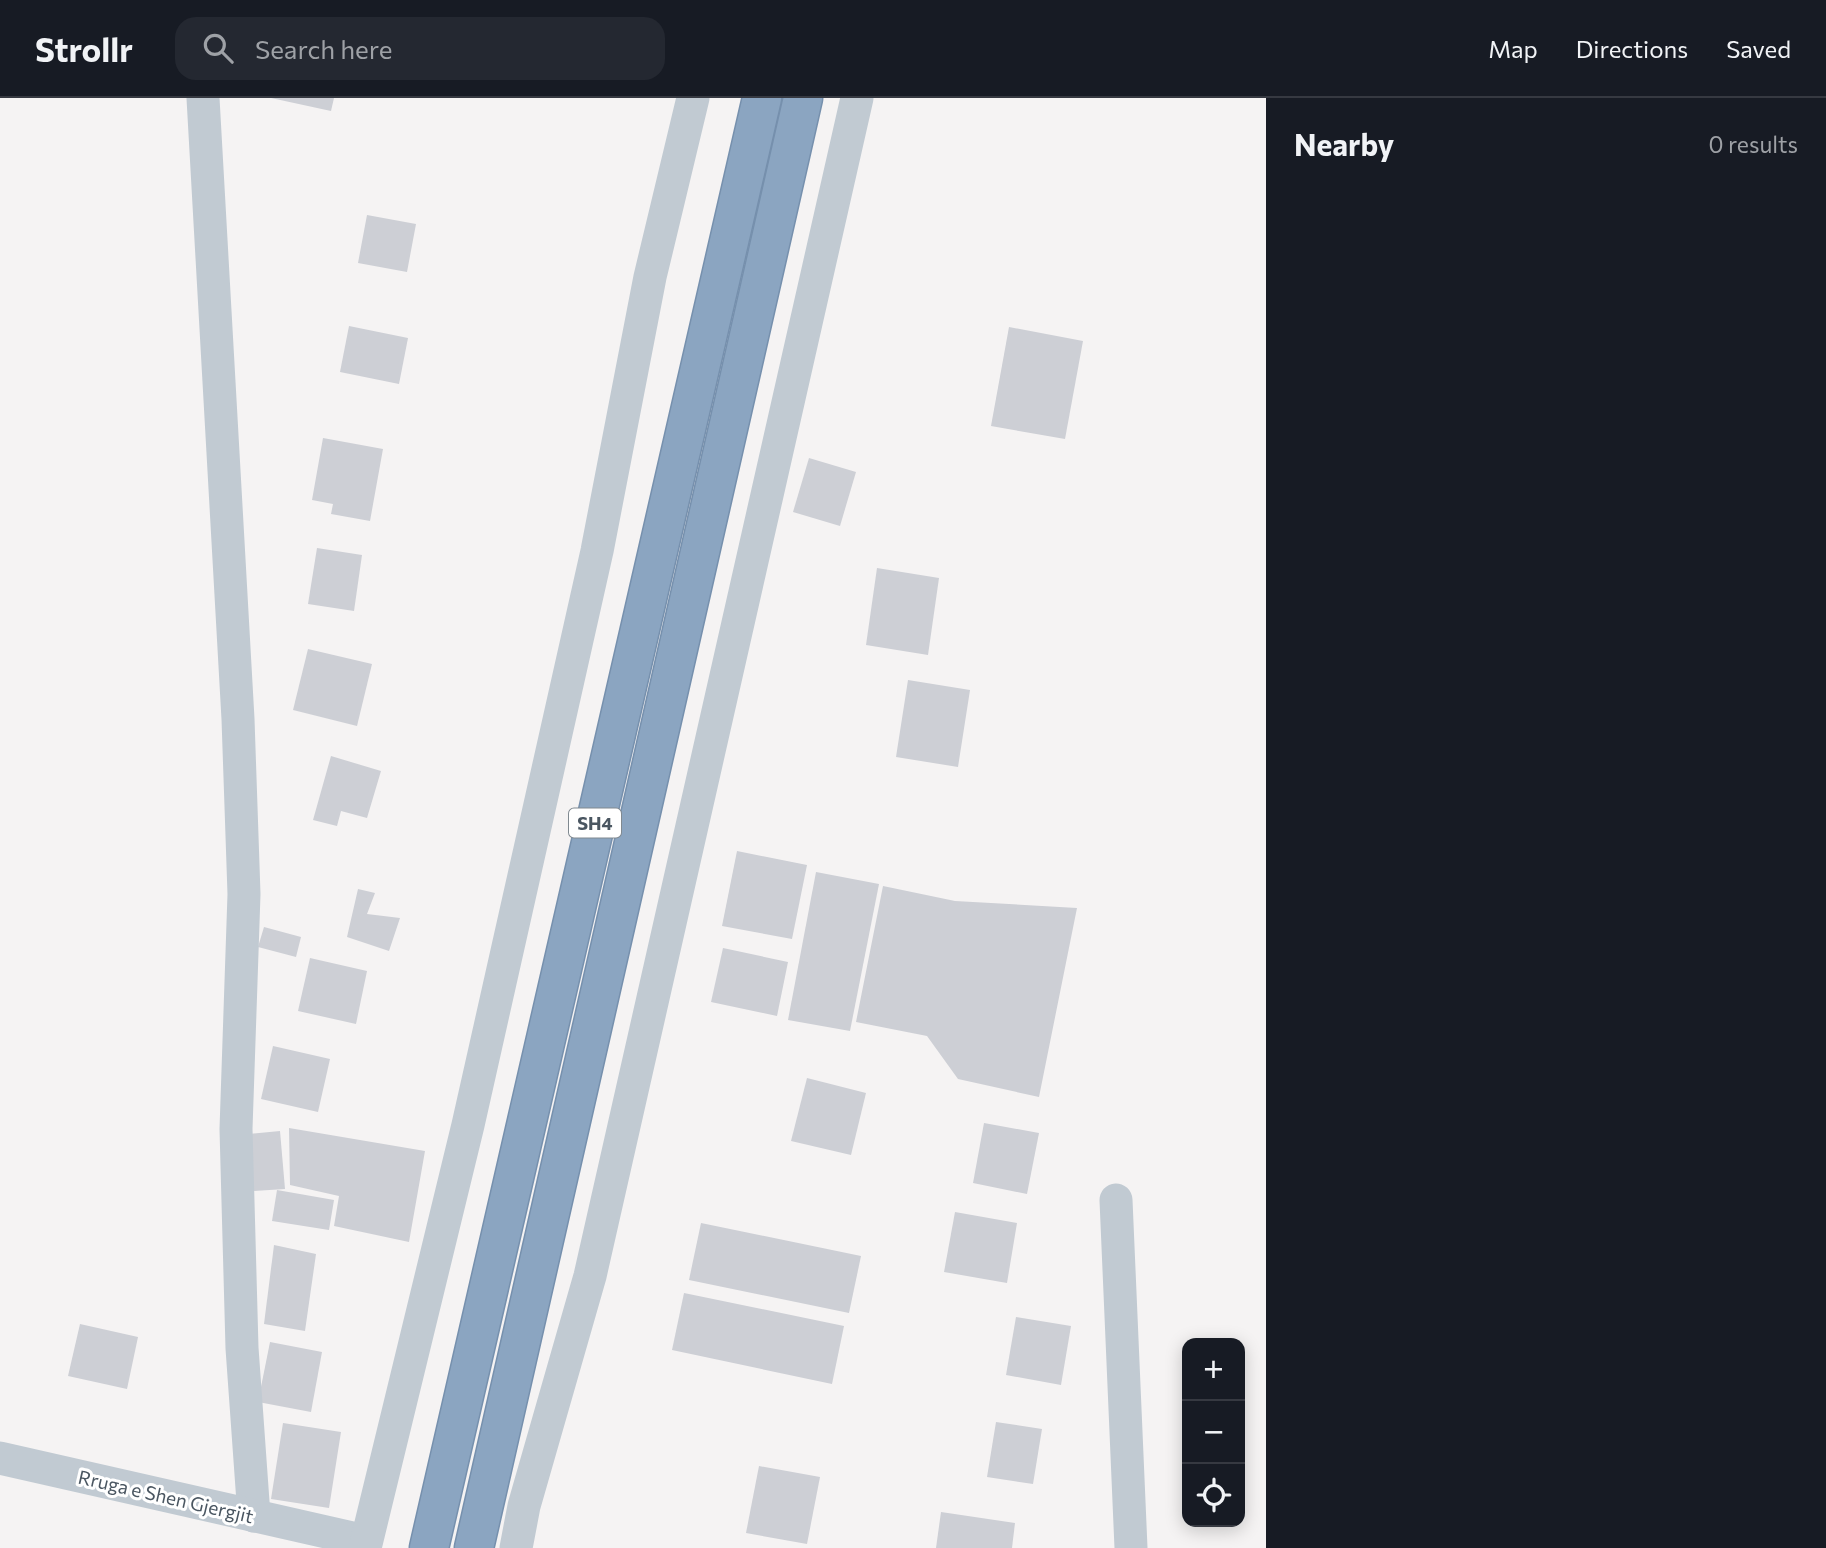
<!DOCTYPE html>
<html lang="en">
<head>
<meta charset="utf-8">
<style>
  :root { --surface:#171b24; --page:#242831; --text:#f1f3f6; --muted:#9ea1a6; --line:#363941 }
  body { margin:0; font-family:Commissioner,sans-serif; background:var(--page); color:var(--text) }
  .controls { position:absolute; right:21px; bottom:21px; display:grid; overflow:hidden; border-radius:14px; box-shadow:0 4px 18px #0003 }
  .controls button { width:63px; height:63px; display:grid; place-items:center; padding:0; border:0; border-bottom:2px solid var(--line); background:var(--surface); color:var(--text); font:35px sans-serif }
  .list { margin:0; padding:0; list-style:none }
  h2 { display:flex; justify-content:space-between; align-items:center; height:91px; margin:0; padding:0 28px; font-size:30px }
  h2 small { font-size:23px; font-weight:400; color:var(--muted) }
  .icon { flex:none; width:38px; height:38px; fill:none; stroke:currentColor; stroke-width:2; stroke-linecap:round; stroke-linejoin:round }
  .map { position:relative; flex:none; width:1266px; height:1450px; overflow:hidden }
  header { display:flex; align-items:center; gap:42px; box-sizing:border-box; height:98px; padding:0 35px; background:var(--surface); border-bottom:2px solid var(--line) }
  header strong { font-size:33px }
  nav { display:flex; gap:38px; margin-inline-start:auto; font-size:24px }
  .search { width:490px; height:63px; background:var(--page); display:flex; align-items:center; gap:18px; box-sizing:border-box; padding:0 24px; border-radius:21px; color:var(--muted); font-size:26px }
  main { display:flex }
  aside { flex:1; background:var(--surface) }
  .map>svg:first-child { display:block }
</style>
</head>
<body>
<header>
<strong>Strollr</strong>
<div class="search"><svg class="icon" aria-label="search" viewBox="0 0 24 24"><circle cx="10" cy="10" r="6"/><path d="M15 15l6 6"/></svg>Search here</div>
<nav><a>Map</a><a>Directions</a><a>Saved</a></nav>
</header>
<main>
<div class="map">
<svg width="1266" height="1450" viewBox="0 0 1266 1450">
  <rect width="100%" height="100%" fill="#f5f3f3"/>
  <g fill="#cdcfd5">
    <polygon points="271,0 334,0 331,13"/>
    <polygon points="367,117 416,126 407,174 358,165"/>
    <polygon points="349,228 408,240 399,286 340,274"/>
    <polygon points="1009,229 1083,243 1065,341 991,328"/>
    <polygon points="323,340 383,351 370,423 331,416 333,406 312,402"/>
    <polygon points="809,360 856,374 840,428 793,414"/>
    <polygon points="317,450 362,457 354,513 308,506"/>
    <polygon points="877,470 939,480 928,557 866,547"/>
    <polygon points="308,551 372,566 357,628 293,612"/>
    <polygon points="908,582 970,592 958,669 896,659"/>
    <polygon points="331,658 381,673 367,720 341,713 337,728 313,722"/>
    <polygon points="737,753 807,767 792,841 722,828"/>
    <polygon points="816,774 879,786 850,933 788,922"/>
    <polygon points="883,788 955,803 1077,810 1039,999 958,981 927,938 856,924"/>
    <polygon points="358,791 375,795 367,816 400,820 389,853 347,839"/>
    <polygon points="264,829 301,839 296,859 258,849"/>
    <polygon points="723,850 788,864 777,918 711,904"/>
    <polygon points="310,860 367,873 356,926 298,913"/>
    <polygon points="273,948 330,961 318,1014 261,1001"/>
    <polygon points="807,980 866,995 851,1057 791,1043"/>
    <polygon points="984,1025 1039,1035 1027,1096 973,1085"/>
    <polygon points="289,1030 425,1053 409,1144 334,1128 339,1098 290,1087"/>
    <polygon points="280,1033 285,1091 254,1093 249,1036"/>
    <polygon points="277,1092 334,1102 329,1132 272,1123"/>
    <polygon points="955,1114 1017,1125 1007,1185 944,1174"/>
    <polygon points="701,1125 861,1158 849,1215 689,1182"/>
    <polygon points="274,1147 316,1156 305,1233 264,1226"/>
    <polygon points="684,1195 844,1228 832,1286 672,1252"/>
    <polygon points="1016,1219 1071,1228 1061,1287 1006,1277"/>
    <polygon points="80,1226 138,1239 127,1291 68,1278"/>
    <polygon points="270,1244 322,1254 311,1314 258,1304"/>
    <polygon points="996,1324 1042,1331 1033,1386 987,1379"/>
    <polygon points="283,1325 341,1334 329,1410 271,1401"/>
    <polygon points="759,1368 820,1379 807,1446 746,1435"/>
    <polygon points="941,1414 1015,1425 1012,1450 936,1450"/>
  </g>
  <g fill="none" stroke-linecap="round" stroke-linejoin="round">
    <defs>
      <g id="highway">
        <polyline points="429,1450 762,0"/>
        <polyline points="474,1450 803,0"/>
      </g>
    </defs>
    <use href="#highway" stroke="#7690ad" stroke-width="41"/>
    <g stroke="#c1cad2" stroke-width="33">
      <polyline points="203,0 238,621 244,796 236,1031 242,1250 254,1418"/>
      <polyline points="1116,1102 1131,1450"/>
      <polyline points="0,1360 366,1443"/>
      <polyline points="365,1450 468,1027 597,453 650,179 693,0"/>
      <polyline points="516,1450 524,1408 590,1178 857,0"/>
    </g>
    <use href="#highway" stroke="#8ba5c1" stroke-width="38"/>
  </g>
  <g text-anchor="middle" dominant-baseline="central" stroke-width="6" stroke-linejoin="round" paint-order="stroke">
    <rect fill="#fff" stroke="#808990" stroke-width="2" x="569" y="710.5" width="52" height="29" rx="5"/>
    <g font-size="18" font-weight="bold" fill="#4a5661">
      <text x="595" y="725">SH4</text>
    </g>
    <g font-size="19" fill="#4a5661" stroke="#fff">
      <text transform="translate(166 1398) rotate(13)">Rruga e Shen Gjergjit</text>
    </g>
  </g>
</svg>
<div class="controls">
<button>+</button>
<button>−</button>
<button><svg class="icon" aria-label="locate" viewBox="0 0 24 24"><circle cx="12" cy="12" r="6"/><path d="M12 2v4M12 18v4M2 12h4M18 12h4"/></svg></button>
</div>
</div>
<aside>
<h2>Nearby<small>0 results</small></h2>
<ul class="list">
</ul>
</aside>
</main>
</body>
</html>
